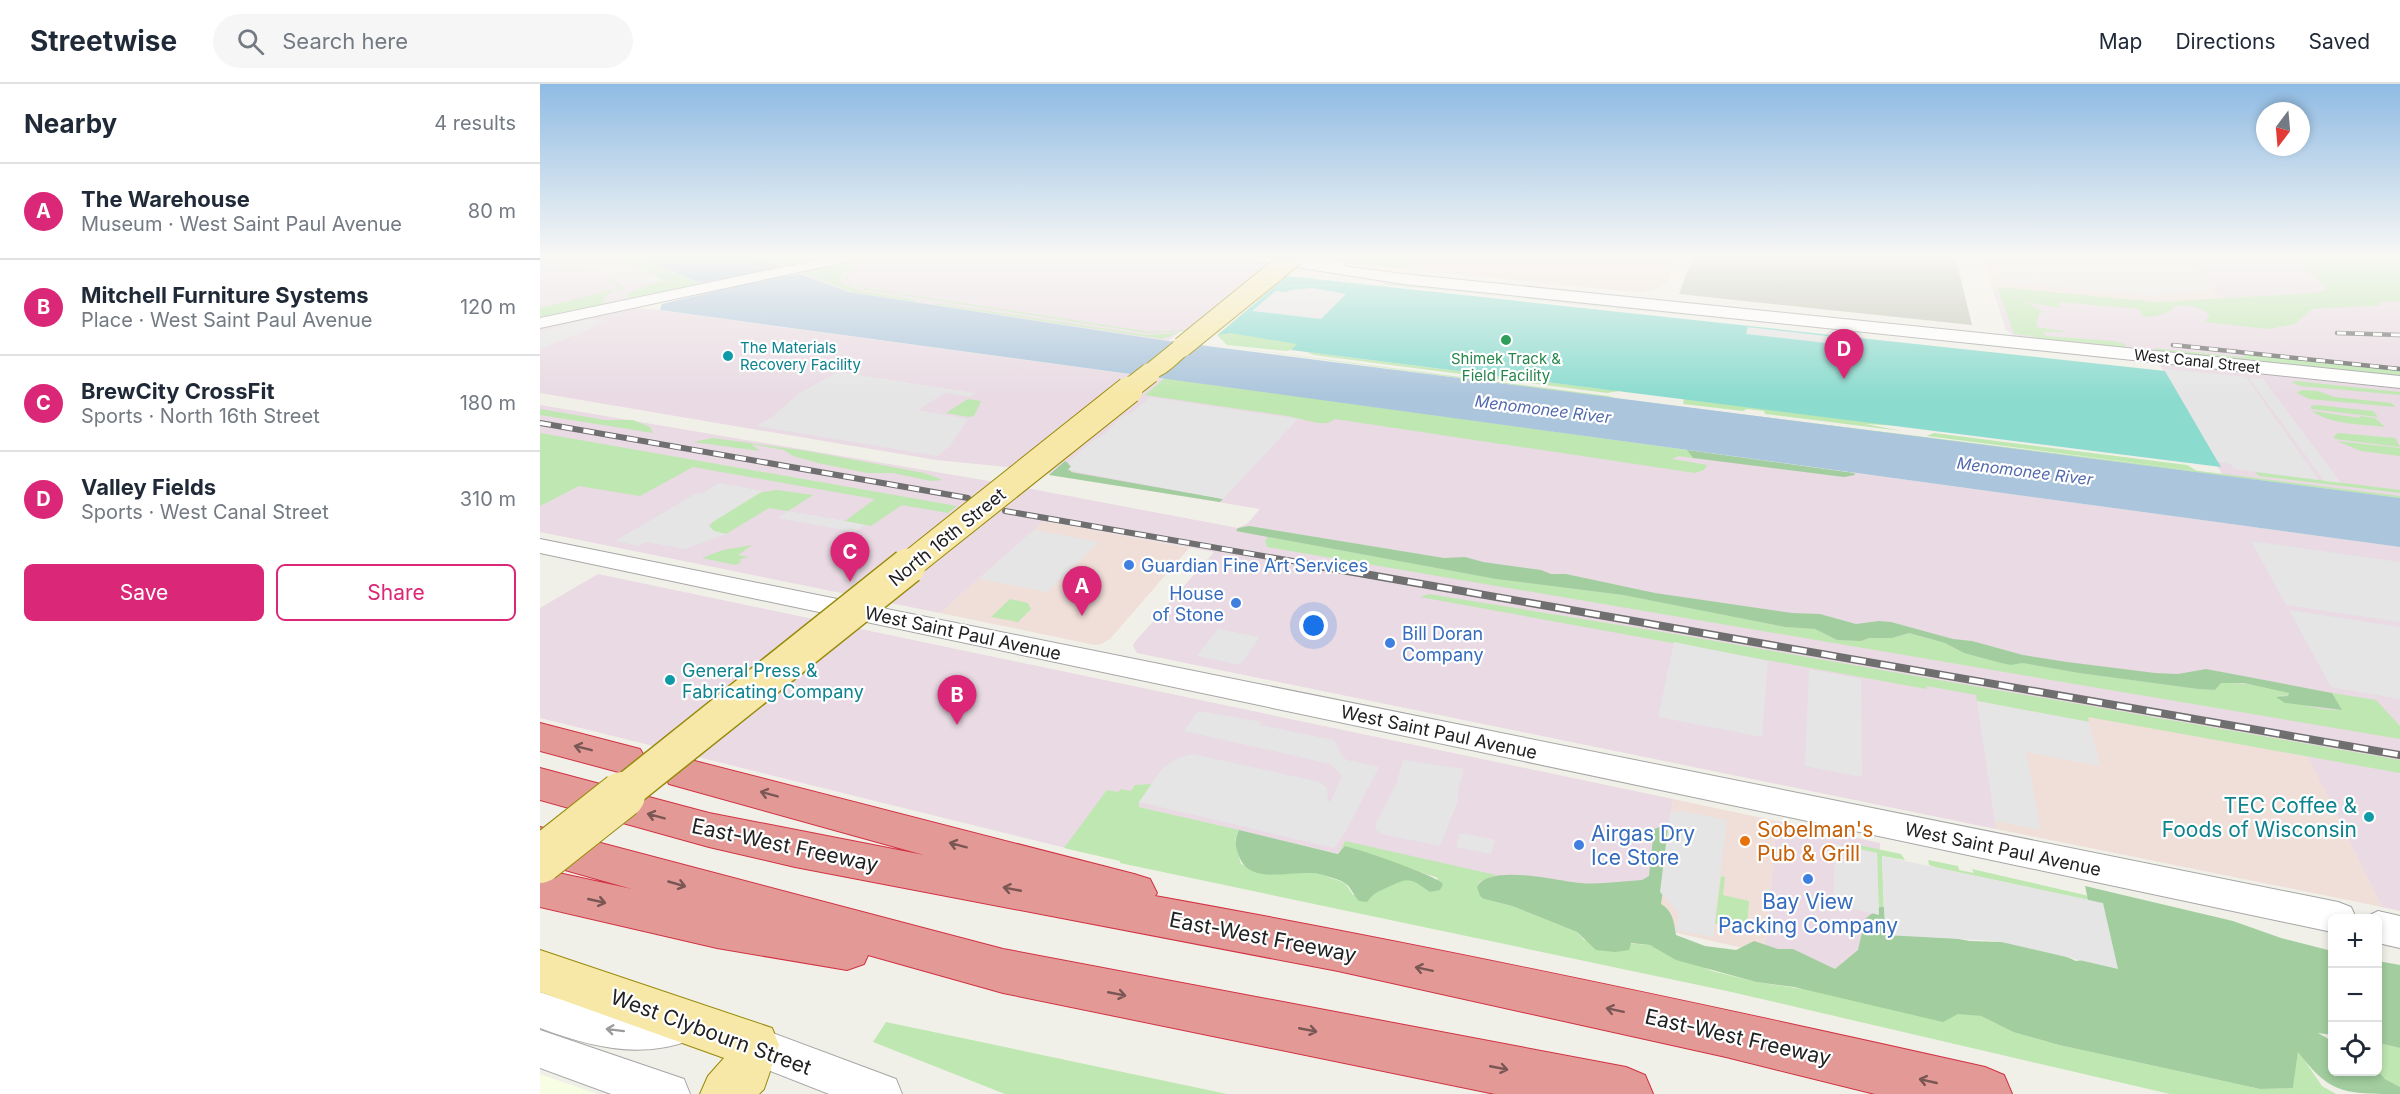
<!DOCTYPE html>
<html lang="en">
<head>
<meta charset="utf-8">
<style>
  :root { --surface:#fff; --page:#f6f6f7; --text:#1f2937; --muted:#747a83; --line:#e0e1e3; --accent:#db2777 }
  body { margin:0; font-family:Inter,sans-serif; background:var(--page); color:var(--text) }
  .controls { position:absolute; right:18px; bottom:18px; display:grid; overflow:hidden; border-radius:9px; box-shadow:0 3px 9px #0003 }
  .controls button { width:54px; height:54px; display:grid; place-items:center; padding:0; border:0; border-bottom:2px solid var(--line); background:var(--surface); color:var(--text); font:30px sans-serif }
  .compass { position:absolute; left:1716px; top:18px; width:54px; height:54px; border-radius:50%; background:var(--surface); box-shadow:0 3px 9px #0003; rotate:196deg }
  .you { position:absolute; left:774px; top:542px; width:21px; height:21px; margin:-15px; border:4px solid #fff; border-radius:50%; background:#1a73e8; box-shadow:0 0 0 9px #1a73e833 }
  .badge { display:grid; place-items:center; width:39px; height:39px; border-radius:50%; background:var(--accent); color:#fff; font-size:20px; font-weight:700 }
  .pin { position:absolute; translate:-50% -50px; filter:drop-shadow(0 2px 3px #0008) }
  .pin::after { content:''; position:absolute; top:32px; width:21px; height:18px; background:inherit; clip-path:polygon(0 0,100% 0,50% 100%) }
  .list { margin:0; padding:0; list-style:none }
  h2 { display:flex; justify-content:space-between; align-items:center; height:78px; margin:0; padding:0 24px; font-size:26px }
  h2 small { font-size:20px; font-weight:400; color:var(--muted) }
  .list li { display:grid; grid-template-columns:39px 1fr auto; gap:18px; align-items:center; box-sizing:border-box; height:96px; padding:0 24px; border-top:2px solid var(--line) }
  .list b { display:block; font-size:22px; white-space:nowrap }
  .list p { margin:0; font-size:20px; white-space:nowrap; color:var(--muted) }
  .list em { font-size:20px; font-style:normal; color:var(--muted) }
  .actions { display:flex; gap:12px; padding:18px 24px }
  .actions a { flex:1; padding:14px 0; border:2px solid var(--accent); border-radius:9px; text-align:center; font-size:21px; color:var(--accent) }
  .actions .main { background:var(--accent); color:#fff }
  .icon { flex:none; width:33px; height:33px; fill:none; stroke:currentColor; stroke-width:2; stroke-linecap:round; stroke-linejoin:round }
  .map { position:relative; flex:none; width:1860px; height:1010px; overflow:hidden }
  header { display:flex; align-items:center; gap:36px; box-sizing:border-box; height:84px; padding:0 30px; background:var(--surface); border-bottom:2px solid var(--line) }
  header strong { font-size:28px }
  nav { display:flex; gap:33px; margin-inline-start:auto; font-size:21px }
  .search { width:420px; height:54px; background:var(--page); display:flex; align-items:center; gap:15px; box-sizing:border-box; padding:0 21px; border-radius:33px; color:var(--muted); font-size:22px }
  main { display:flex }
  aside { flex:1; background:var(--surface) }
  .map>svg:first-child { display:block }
</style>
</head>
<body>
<header>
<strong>Streetwise</strong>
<div class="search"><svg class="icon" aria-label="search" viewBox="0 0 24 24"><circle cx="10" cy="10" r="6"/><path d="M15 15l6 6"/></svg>Search here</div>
<nav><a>Map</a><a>Directions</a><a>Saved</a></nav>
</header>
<main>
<aside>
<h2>Nearby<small>4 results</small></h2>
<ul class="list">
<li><span class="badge">A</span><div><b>The Warehouse</b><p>Museum · West Saint Paul Avenue</p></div><em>80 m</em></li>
<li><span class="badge">B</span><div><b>Mitchell Furniture Systems</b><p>Place · West Saint Paul Avenue</p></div><em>120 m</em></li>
<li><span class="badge">C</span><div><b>BrewCity CrossFit</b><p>Sports · North 16th Street</p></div><em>180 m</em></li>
<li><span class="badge">D</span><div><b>Valley Fields</b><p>Sports · West Canal Street</p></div><em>310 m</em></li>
</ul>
<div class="actions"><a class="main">Save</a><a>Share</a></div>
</aside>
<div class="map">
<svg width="1860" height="1010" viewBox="0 0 1860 1010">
  <rect width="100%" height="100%" fill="#f1f0e8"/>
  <g fill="#f0dfd9">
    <polygon points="797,172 1137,172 1128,197 1118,204 1102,209 801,178 795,176"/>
    <polygon points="1443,172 1646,172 1684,219 1619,222 1453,206"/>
    <polygon points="504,437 649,464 570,555 561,560 555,561 400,529"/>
    <polygon points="1435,604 1763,660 1842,823 1456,745"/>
    <polygon points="1133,715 1237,737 1225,869 1115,844"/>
  </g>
  <g fill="#e9dae3">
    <polygon points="0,172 97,172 160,199 143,203 144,205 0,234"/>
    <polygon points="334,172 670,172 727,178 716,189 742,192 646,247 641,247 628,257 309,208 260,190 275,186 274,184"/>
    <polygon points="1646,172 1860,172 1860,293 1474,252 1466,246 1453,206 1619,222 1683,218"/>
    <polygon points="95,223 1860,463 1860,827 1842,823 1762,660 1436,604 1456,745 597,569 593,562 594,559 674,468 504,437 400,529 0,448 0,321 449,397 698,444 708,439 720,425 467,383 396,376 0,309 0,243"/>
    <polygon points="1619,279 1860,305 1860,414 1683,392"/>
    <polygon points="58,490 1133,715 1115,844 599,723 546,769 0,634 0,524"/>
    <polygon points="1237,737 1340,759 1343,851 1323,892 1225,869"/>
  </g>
  <polygon fill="#f7fee4" points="0,990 57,1010 0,1010"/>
  <polygon fill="#c1c5b4" points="1153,172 1415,172 1432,241 1139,210"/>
  <g fill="#bfe7b1">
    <polygon points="48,172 97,172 159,200 88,215 87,211 89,209 123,196 81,176"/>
    <polygon points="215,172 299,172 246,181 245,179 237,180"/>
    <polygon points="334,172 348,172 316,181 300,192 301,199 320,207 376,216 376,218 312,208 261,188"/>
    <polygon points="355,172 321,181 308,191 308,196 313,201 331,205 611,248 646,246 673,250 646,247 608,249 328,206 311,201 306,196 306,191 316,183"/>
    <polygon points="802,172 871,172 869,174 872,178 863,184 814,179 826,179 801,174"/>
    <path d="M1753 172H1860V218L1841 217V221L1772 225 1755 240 1728 245 1665 238 1670 231C1660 223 1649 220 1636 222 1630 229 1612 235 1603 232L1599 225 1518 218 1521 224 1485 218 1503 228 1499 230 1496 243 1530 248H1503L1506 252 1574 257 1585 260 1586 264 1494 255 1493 252 1474 250 1457 203 1617 218 1774 209 1785 206 1786 204Z"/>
    <polygon points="60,193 85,204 71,208 63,216 65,220 68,219 66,221 0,234 8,231 0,233 0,224 80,204"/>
    <polygon points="844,199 860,201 1152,232 842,200"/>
    <polygon points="731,206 762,257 754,265 746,267 687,261 677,251"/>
    <polygon points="395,219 607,251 638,249 622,255 391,220"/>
    <polygon points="666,260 1068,312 1078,315 1860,412 1860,414 1078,315"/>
    <polygon points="1614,264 1701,273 1704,273 1703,270 1860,287 1860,293 1617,267"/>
    <polygon points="766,268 1079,307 1067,309 774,271"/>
    <polygon points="625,294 1147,366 1153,374 1139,372 1132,375 1167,381 1164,386 1155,389 795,335 788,339 778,339 748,332 605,311"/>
    <polygon points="1757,297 1860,308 1860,311 1760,302 1751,298"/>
    <polygon points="1762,306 1778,307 1794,313 1851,319 1856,323 1769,315 1757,309"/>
    <polygon points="428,315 441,317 434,332 429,333 406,329"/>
    <polygon points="1144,315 1362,342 1325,340 1362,347 1225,330 1224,327 1207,325 1203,327 1143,320"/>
    <polygon points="1776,321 1833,327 1838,333 1771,325 1771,322"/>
    <polygon points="0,325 65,336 93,336 110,343 113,349 0,331"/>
    <path d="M1772 327 1820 334 1819 332 1835 334 1845 343C1822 340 1791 341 1772 327Z"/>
    <polygon points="0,349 417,422 408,429 362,421 331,442 305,437 335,415 153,383 100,412 39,402 0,422"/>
    <polygon points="1394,349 1647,381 1657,387 1387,352"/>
    <polygon points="1798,349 1855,354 1860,363 1795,355 1794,352"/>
    <polygon points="173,354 267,367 384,389 403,396 391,397 353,389 328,389 278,379 253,372 244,366 211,360 220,367 153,358"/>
    <polygon points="1797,357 1860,364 1860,372 1821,367"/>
    <polygon points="1715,388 1860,406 1860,409 1719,392"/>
    <polygon points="237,406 273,411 248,427 229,424 186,450 174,447 169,443 174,436 216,409"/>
    <path d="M728 453 956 495 1083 511 1245 543 1275 545 1297 556 1321 557 1329 554H1352L1369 549 1405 559 1424 569 1461 579H1482L1539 589 1658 605 1674 606 1681 599C1705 599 1727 601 1749 609V612L1738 611C1759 620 1779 627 1801 626L1792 609 1836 616 1860 642V655L727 463 725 457Z"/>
    <polygon points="212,461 198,471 208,473 198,476 202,477 196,481 162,474 183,466"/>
    <polygon points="889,510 1140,551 1860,676 1860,689 1548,633 1549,638 1437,617 1436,611 1387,602 1387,605 1381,604 880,513"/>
    <polygon points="470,515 488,519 491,525 478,538 451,533"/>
    <polygon points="612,700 599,718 599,723 699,746 695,756 701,780 733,791 765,788 780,790 805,799 813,811 833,809 866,795 873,797 891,808 898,794 812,764 799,770 805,757 956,791 939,798 944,815 972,822 1037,848 1044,856 1110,861 1172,887 1216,898 1441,932 1473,948 1519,961 1720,1005 1753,1004 1758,967 1782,1002 1796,1010 1630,1010 1187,907 580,779 580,777 524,764 567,706 578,708 581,705 591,707 595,701"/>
    <polygon points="1314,760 1361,770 1365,776 1342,772 1344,832 1339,831 1337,769 1314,764"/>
    <polygon points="1388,776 1418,782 1419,786 1434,789 1432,785 1562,815 1563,819 1398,784 1389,781"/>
    <polygon points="1181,792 1185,793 1183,811 1209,817 1207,844 1189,845 1175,839"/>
    <polygon points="346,938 687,1010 465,1010 333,958"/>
    <polygon points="1838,959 1860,964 1860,1003 1845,995 1838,987"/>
  </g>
  <g fill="#a2ce9f">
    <polygon points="1147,366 1314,389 1315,391 1304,393 1153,374"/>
    <polygon points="525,377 531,381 531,388 683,415 680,418 509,391"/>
    <polygon points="709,442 904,474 925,473 943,478 1001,486 1011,490 1026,490 1115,509 1252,529 1280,530 1316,540 1339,537 1351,538 1413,555 1432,557 1483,571 1527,578 1615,589 1638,590 1666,585 1792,609 1802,626 1745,619 1736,613 1748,612 1749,609 1704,599 1681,599 1675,606 1658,605 1539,589 1482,579 1471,581 1461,579 1424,569 1405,559 1369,549 1352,554 1329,554 1321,557 1297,556 1275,545 1245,543 1083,511 956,495 696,447 698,444"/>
    <path d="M1120 743 1132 749 1121 820C1133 827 1134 838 1136 851L1165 862 1196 866 1214 857 1238 865H1253L1295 885 1318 866 1325 835 1340 823H1351L1397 851 1430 857 1496 859 1536 877 1549 875 1558 861 1545 802 1693 837 1741 854 1792 867V951L1778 949 1792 957V988L1838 987 1845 995 1860 1003V1010C1804 1010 1790 1010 1758 968L1753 1004 1720 1005 1519 961 1473 948 1441 932 1418 930 1403 938 1254 903 1216 898 1136 876 1110 861 1091 859 1089 866 1075 868 1056 866 1037 848 972 822 944 815 940 812 937 803C949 779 1018 797 1040 799 1060 801 1082 797 1102 796L1109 792 1114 745Z"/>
    <path d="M699 746 798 770 805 762 812 764C827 768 897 792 903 800L900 806 890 808C868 793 870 793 846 804 837 808 833 810 827 818L819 817C814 812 811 803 805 799 799 795 786 792 779 790 754 785 710 803 699 772 695 761 694 757 699 746Z"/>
    <polygon points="1838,877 1860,881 1860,964 1838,959"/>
  </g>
  <polygon fill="#8bdbcf" points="747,192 1625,287 1681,383 751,266 757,260 690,249 678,251"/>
  <g fill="#e5e5e5">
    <polygon points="0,172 48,172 81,176 124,196 82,200 51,185 0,179"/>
    <polygon points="1455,172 1646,172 1673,206 1609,212 1474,199 1464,197 1458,181 1468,182 1465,175 1456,174"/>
    <polygon points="772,204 806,210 781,235 712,227 736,207 746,208 750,206"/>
    <polygon points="49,235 63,237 53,242 55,243 0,265 0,248"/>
    <polygon points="1208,243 1287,252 1287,259 1206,250"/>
    <polygon points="1624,285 1706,293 1779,396 1694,385 1690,380 1678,378"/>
    <polygon points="298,288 436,309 430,313 405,309 378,326 428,335 410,362 397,372 216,342 232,333 258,310"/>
    <polygon points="1709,294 1723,295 1801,399 1784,397"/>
    <polygon points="610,313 758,335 683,415 528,386 531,382 528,380 529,378 551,358 566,349 582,332 592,329"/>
    <polygon points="179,399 223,407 168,441 174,447 186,450 145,465 106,458 99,462 75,457 157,409 161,410"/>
    <polygon points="248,427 305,437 325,441 315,448 238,434"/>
    <polygon points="494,446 559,458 507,508 439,495"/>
    <polygon points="1711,457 1860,478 1860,538 1746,521"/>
    <polygon points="1749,526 1860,543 1860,615 1791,603"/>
    <polygon points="678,545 720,553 700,581 657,572"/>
    <polygon points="1134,558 1228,577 1222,653 1118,633"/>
    <polygon points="1269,585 1321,595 1322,693 1265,682"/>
    <polygon points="1437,617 1549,638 1560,682 1486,668 1501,746 1455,737"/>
    <polygon points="658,627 722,638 720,641 794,656 802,672 807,676 839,683 806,747 794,764 599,718 622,685 635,675 652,670 780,698 787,704 788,717 791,717 802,692 791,680 644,647"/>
    <polygon points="863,676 924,685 918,707 918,717 900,762 841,750 836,746 836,739 856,700"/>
    <polygon points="1141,727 1187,736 1173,853 1135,846 1139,829 1120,808 1130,728"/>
    <polygon points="920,749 955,756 951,770 916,763"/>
    <polygon points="1295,760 1337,769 1339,831 1293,820"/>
    <polygon points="1342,772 1563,819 1578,885 1457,857 1345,851"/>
  </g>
  <polygon fill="#abc5dc" points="97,172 215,172 237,180 237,183 232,184 242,193 260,190 309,208 628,257 1860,414 1860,463 120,226 122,220 189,204 180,195 160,199"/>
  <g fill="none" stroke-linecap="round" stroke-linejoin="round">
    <defs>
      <g id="minor">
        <polygon points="296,172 322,172 315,176 0,244 0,234"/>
        <polygon points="704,172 799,176 804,177 806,180 805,182 809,183 863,190 1860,292 1860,304 863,200 711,176"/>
        <polygon points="0,455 1798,818 1811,823 1816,834 1792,834 1792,848 0,469"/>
        <polygon points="1838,827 1860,832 1860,864 1838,859 1838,834 1824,834"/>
        <path d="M0 908C27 917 55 927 83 929 108 931 128 919 153 929L159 942 153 955C101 976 51 963 0 944Z"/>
        <polygon points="214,942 356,995 362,1010 289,1010 200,975 194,961 200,947"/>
        <polygon points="0,946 144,995 150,1010 71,1010 0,984"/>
      </g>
      <g id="major">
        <path d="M642 256 650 258 653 263 650 268C636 279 621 299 602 294L599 289 602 284 634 258Z"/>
        <polygon points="0,866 232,944 239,961 224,1005 219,1010 160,1010 168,992 184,974 0,908"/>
      </g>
      <g id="highway">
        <polygon points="0,639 100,665 106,675 100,685 86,690 0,667"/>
        <path d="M143 674 594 790 610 795 617 809 615 812C893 862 1169 921 1445 983L1464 991 1472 1010H1335L1186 973 798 887 255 783 169 763 0 716V684L169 729 384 771 129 700 123 689 129 678Z"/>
        <polygon points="0,743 463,865 1086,983 1105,991 1113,1010 955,1010 463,909 328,871 324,880 307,886 177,864 0,823 0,785 92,805 0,779"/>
      </g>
    </defs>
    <use href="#minor" stroke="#a5a5a5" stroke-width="2"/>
    <use href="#major" stroke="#968908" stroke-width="2"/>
    <use href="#highway" stroke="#d23142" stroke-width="2"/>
    <use href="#minor" fill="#fff" fill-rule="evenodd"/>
    <use href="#major" fill="#f7e8a7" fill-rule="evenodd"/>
    <use href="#highway" fill="#e39995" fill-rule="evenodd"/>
    <defs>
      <g id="rail-far2">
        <polyline points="1797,249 1860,251"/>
        <polyline points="1633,261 1860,285"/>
      </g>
      <g id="rail-far1">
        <polyline points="0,339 428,414"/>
        <polyline points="465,427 787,483"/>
      </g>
      <polyline id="rail" points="779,482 1860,671"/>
    </defs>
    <use href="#rail-far2" stroke="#6f6f6f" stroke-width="4.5"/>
    <use href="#rail-far1" stroke="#6f6f6f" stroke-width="6"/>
    <use href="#rail" stroke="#6f6f6f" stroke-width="8"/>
    <use href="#rail-far2" stroke="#fff" stroke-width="3" stroke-dasharray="9" stroke-linecap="butt"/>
    <use href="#rail-far1" stroke="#fff" stroke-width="4" stroke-dasharray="11" stroke-linecap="butt"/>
    <use href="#rail" stroke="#fff" stroke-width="5" stroke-dasharray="15" stroke-linecap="butt"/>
    <defs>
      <g id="major-bridge-far3">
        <polyline points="642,263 754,172"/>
        <polyline points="587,307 610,289"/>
      </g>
      <polyline id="major-bridge-far2" points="367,483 589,306"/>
      <polyline id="major-bridge-far1" points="80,712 368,482"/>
      <polyline id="major-bridge" points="0,776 82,711"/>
    </defs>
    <use href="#major-bridge-far3" stroke="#968908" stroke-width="22" stroke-linecap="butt"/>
    <use href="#major-bridge-far2" stroke="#968908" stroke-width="29" stroke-linecap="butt"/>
    <use href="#major-bridge-far1" stroke="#968908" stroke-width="38" stroke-linecap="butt"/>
    <use href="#major-bridge" stroke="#968908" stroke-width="48" stroke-linecap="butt"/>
    <use href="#major-bridge-far3" stroke="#f7e8a7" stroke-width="20"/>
    <use href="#major-bridge-far2" stroke="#f7e8a7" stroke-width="27"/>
    <use href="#major-bridge-far1" stroke="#f7e8a7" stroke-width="35"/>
    <use href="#major-bridge" stroke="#f7e8a7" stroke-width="46"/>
  </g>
  <defs><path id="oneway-shaft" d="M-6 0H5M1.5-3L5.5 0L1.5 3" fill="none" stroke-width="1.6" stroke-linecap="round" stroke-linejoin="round" transform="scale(1.5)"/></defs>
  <g stroke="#785755">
    <use href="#oneway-shaft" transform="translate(43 664) rotate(-166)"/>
    <use href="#oneway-shaft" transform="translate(229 710) rotate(-165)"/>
    <use href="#oneway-shaft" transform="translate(116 732) rotate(-165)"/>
    <use href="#oneway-shaft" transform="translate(418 761) rotate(-165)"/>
    <use href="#oneway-shaft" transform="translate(137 800) rotate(16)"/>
    <use href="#oneway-shaft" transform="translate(472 805) rotate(-169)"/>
    <use href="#oneway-shaft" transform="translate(57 817) rotate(13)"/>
    <use href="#oneway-shaft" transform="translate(884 885) rotate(-168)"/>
    <use href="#oneway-shaft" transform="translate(577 910) rotate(11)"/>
    <use href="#oneway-shaft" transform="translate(1075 926) rotate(-168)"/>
    <use href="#oneway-shaft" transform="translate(768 946) rotate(11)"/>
    <use href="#oneway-shaft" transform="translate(959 984) rotate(11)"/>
    <use href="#oneway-shaft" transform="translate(1388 997) rotate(-167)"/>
  </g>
  <use stroke="#9b9b9b" href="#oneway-shaft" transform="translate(75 946) rotate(-173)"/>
  <linearGradient id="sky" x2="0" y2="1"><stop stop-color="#8fbbe3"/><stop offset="0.55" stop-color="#f9f8f5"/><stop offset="1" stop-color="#f9f8f5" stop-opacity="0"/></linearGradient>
  <rect width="1860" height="313" fill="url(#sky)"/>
  <circle fill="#2e9e5b" stroke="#fff" stroke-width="2" cx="966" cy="256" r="6"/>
  <g fill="#0f9aa8" stroke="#fff" stroke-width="2">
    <circle cx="188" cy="272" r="6"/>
    <circle cx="130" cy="596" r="6"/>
    <circle cx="1829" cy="733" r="6"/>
  </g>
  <g fill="#3f7fe0" stroke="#fff" stroke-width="2">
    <circle cx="589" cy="481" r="6"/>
    <circle cx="696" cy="519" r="6"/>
    <circle cx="850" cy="559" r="6"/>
    <circle cx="1039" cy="761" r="6"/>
    <circle cx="1268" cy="795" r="6"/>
  </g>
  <circle fill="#e8710a" stroke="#fff" stroke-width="2" cx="1205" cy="757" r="6"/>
  <g text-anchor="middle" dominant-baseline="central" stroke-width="4.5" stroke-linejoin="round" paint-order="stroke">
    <g font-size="15" fill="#0d838f" stroke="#fff" text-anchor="start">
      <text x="200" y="263">The Materials<tspan x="200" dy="17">Recovery Facility</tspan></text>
    </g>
    <g font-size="15" fill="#27864d" stroke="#fff">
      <text x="966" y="274">Shimek Track &amp;<tspan x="966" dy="17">Field Facility</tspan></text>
    </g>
    <g font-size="15" fill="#212121" stroke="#fff">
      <text transform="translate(1657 277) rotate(6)">West Canal Street</text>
    </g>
    <g font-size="16" font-style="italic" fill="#5169ad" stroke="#fff">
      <text transform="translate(1003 325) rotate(7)">Menomonee River</text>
      <text transform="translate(1485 387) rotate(7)">Menomonee River</text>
    </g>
    <g font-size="18" fill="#212121" stroke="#fff">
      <text transform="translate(407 453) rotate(-39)">North 16th Street</text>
      <text transform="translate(423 549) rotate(12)">West Saint Paul Avenue</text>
      <text transform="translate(899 648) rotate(12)">West Saint Paul Avenue</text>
      <text transform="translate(1463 765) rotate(12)">West Saint Paul Avenue</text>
    </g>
    <g font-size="18" fill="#366cbe" stroke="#fff" text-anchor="start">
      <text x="601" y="481">Guardian Fine Art Services</text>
      <text x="684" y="509" text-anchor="end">House<tspan x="684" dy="21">of Stone</tspan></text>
      <text x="862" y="549">Bill Doran<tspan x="862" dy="21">Company</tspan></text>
    </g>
    <g font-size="18" fill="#0d838f" stroke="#fff" text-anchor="start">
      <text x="142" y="586">General Press &amp;<tspan x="142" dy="21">Fabricating Company</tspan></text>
    </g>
    <g font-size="21" fill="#0d838f" stroke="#fff" text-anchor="end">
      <text x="1817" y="721">TEC Coffee &amp;<tspan x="1817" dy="24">Foods of Wisconsin</tspan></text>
    </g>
    <g font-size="21" fill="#c56008" stroke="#fff" text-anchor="start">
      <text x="1217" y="745">Sobelman's<tspan x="1217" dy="24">Pub &amp; Grill</tspan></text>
    </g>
    <g font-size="21" fill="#366cbe" stroke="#fff" text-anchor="start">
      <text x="1051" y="749">Airgas Dry<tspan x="1051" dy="24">Ice Store</tspan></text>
      <text x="1268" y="817" text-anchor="middle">Bay View<tspan x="1268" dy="24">Packing Company</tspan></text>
    </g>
    <g font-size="21" fill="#212121" stroke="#fff">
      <text transform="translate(245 761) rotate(12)">East-West Freeway</text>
      <text transform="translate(723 853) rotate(11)">East-West Freeway</text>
      <text transform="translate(171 948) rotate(20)">West Clybourn Street</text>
      <text transform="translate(1198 953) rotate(13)">East-West Freeway</text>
    </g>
  </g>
</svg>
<div class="controls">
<button>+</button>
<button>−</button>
<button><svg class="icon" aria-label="locate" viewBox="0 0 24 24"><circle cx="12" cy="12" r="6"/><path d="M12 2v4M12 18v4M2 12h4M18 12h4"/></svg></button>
</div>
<svg class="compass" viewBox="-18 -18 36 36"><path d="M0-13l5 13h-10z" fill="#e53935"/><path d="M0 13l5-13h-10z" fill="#747a83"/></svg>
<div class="you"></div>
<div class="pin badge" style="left:542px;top:532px">A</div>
<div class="pin badge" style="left:417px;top:641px">B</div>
<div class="pin badge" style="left:310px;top:498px">C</div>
<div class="pin badge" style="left:1304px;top:295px">D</div>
</div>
</main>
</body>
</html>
